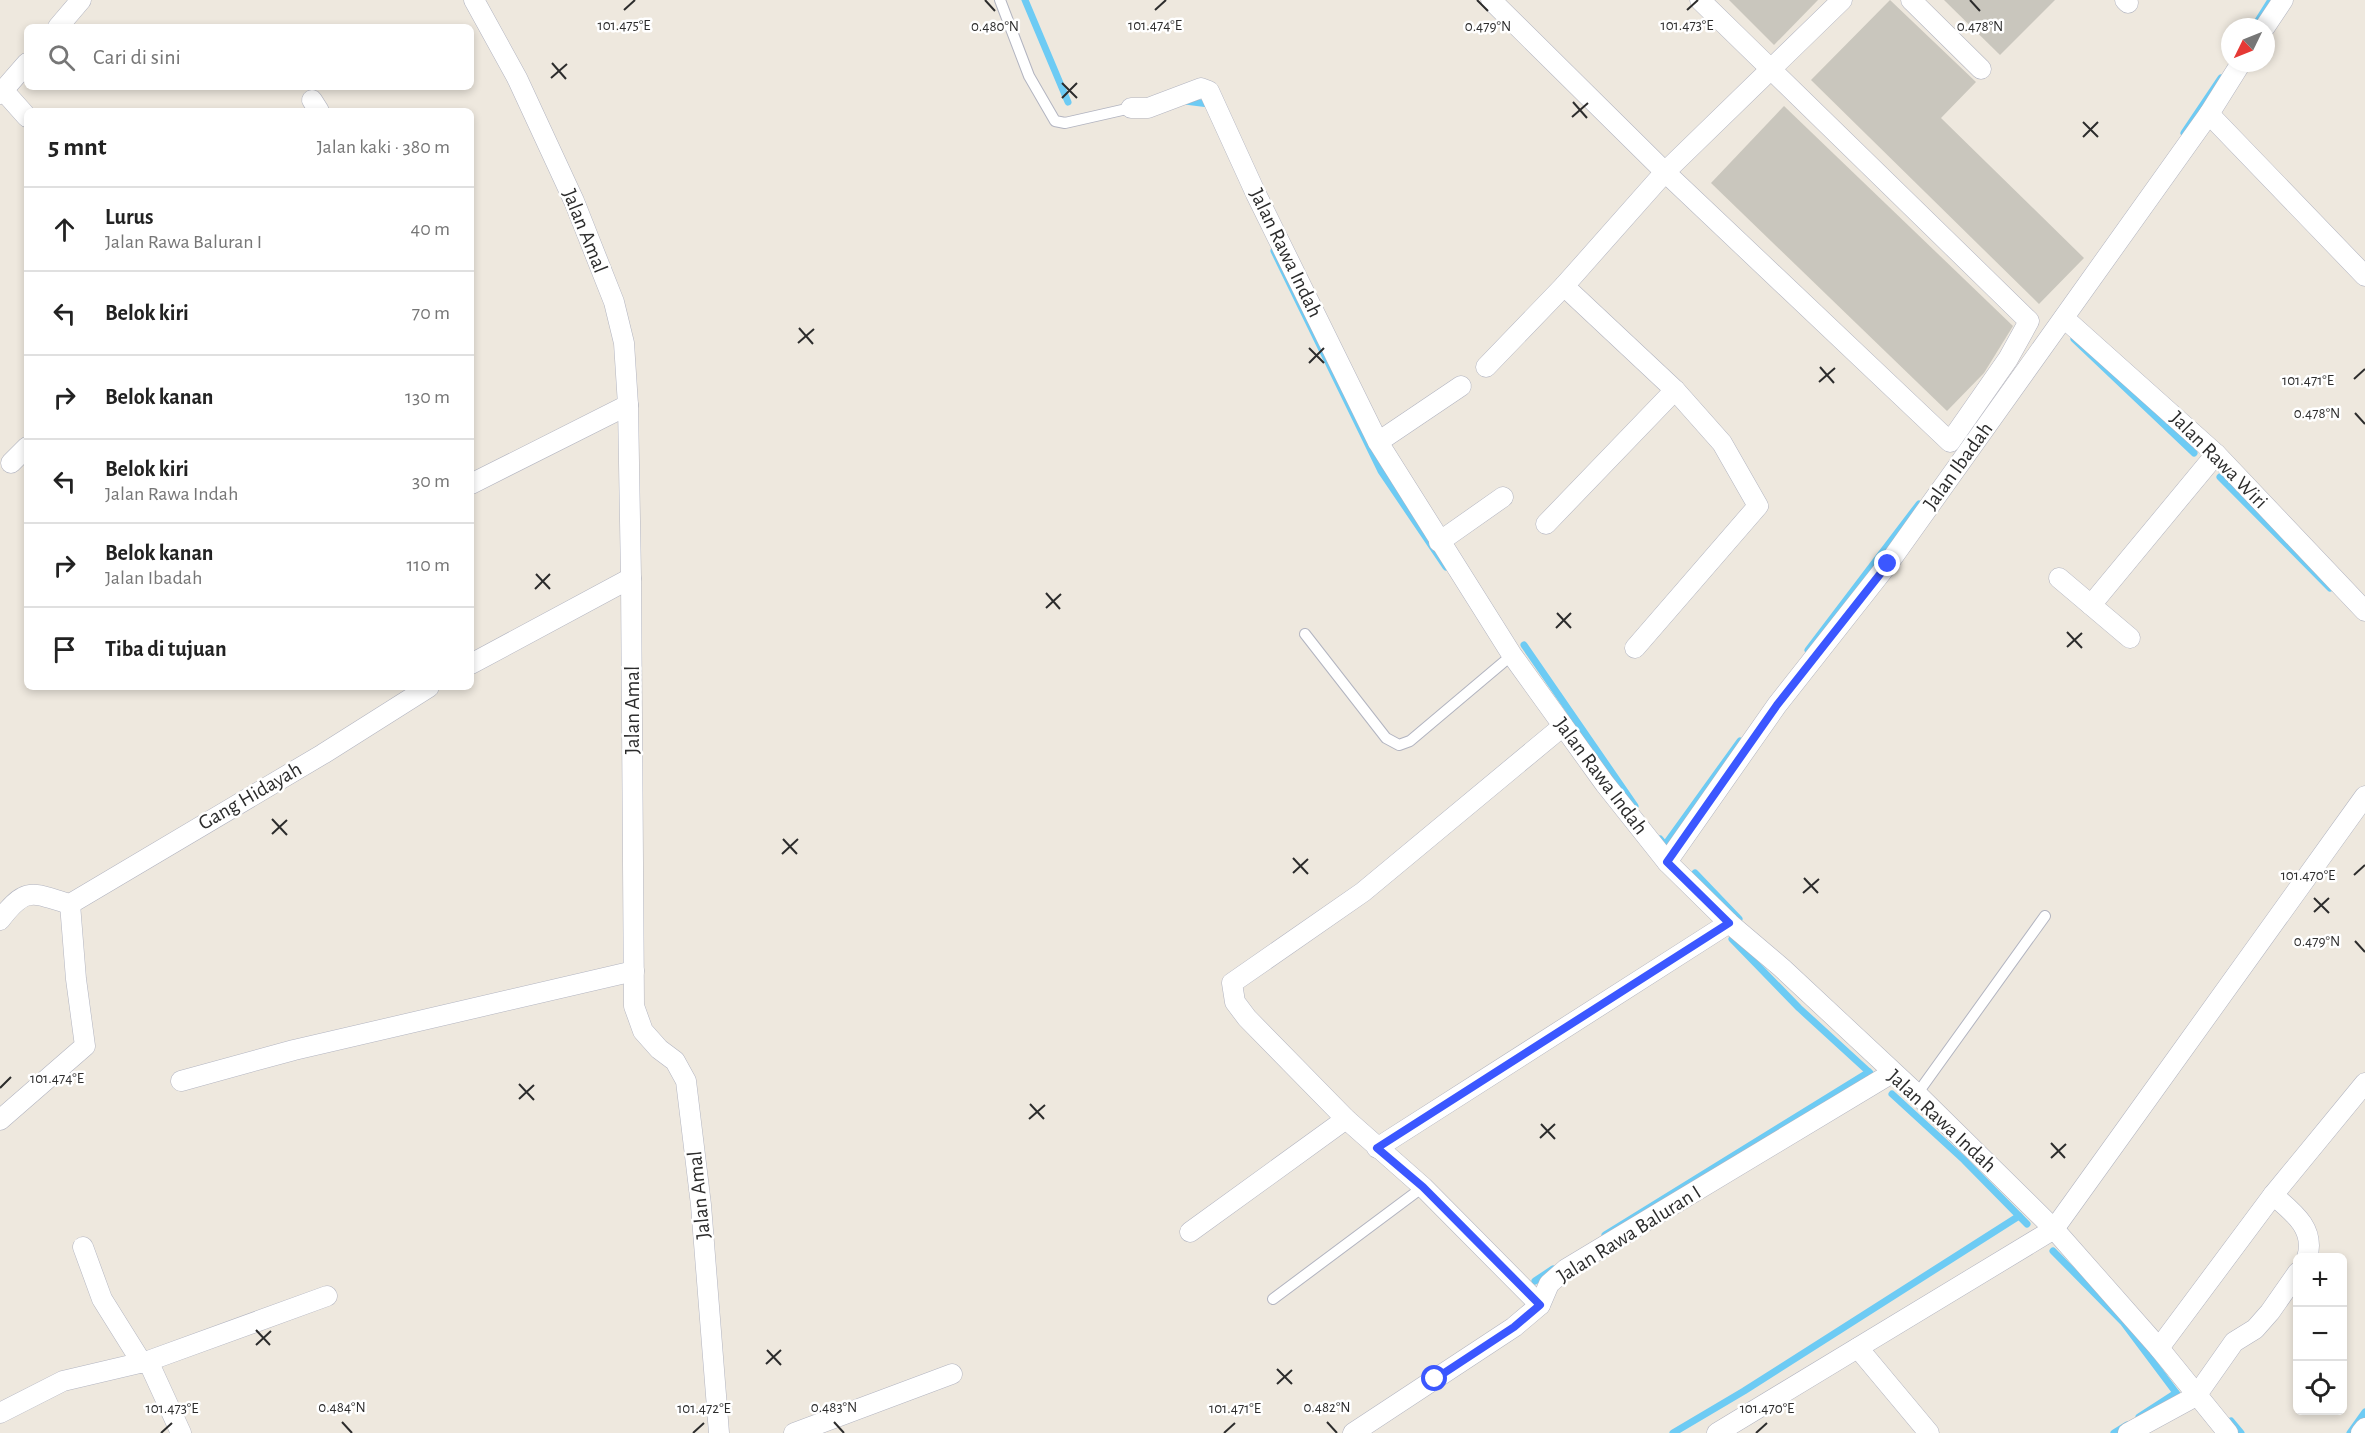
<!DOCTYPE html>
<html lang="id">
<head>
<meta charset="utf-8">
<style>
  :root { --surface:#fff; --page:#f2f2f2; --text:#222; --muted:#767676; --line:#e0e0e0 }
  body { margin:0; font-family:"Alegreya Sans",sans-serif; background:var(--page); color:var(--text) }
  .controls { position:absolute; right:18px; bottom:18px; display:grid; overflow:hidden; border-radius:9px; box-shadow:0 3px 9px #0003 }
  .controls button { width:54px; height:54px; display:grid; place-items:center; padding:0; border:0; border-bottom:2px solid var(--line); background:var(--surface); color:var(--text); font:30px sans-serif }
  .compass { position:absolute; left:2221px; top:18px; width:54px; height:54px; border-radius:50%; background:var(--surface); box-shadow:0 3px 9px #0003; rotate:227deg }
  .stop { position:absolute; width:18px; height:18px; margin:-14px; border:4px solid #3b57ff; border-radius:50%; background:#fff }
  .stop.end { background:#3b57ff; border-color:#fff; box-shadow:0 2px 6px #0008 }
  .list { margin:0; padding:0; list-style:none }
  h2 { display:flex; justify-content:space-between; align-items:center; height:78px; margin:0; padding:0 24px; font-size:26px }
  h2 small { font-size:20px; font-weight:400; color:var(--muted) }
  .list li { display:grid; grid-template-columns:39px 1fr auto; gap:18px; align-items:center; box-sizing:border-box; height:84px; padding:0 24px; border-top:2px solid var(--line) }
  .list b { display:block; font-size:22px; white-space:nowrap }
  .list p { margin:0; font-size:20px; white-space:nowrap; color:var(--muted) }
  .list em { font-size:20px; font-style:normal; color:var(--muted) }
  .icon { flex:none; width:33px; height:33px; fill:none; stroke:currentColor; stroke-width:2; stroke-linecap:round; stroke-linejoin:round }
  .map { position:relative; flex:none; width:2365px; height:1433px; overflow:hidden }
  .search { position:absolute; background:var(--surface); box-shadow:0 3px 9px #0003; left:24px; top:24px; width:450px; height:66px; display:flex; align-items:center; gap:15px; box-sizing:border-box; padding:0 21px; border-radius:9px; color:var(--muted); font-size:22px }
  .panel { position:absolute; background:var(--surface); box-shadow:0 3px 9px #0003; left:24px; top:108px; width:450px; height:582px; border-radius:9px }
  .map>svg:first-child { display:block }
</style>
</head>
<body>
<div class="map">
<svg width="2365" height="1433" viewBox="0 0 2365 1433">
  <rect width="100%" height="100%" fill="#eee8de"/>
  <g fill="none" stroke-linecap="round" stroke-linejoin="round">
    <g stroke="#6dcbf4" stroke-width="7">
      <polyline points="1025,0 1068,102"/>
      <polyline points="2254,27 2271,0"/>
      <polyline points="1185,101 1209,104"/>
      <polyline points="2184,133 2221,78"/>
      <polyline points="1274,251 1381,471 1446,567"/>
      <polyline points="2074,339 2194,453"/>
      <polyline points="2220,477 2330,588"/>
      <polyline points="1524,645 1635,806"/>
      <polyline points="1808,650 1919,504"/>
      <polyline points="1660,839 1665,845 1740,741"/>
      <polyline points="1695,873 1739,919"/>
      <polyline points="1732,939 1799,1008 1870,1073"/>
      <polyline points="1892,1094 1964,1160 2027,1224"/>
      <polyline points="1605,1235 1869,1072"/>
      <polyline points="2053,1251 2123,1322 2177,1394"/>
      <polyline points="1535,1281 1553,1269"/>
      <polyline points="2139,1417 2176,1393"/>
      <polyline points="2231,1421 2241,1433"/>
      <polyline points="1673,1433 1744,1391 2019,1216"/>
      <polyline points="2114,1433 2127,1425"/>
      <polyline points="2350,1433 2365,1412"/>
    </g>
  </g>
  <g fill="#c9c6bd">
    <polygon points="1729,0 1818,0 1774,45"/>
    <polygon points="1890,0 1976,82 1941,118 2084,258 2039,304 1811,80"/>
    <polygon points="1944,0 2055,0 2000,55"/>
    <polygon points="1784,106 2013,326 1984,373 1947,411 1711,183"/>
  </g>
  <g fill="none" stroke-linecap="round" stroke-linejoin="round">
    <defs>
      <g id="service">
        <polyline points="1000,0 1029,76 1055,121 1065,123 1131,108"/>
        <polyline points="1305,634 1386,738 1399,745 1410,741 1512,655"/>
        <polyline points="1917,1094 2045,916"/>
        <polyline points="1273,1299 1423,1187"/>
      </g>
      <g id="minor">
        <polyline points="474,0 517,78 574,201 614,302 624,343 628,405 631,578 634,1006 643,1031 659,1049 675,1061 686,1081 701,1205 719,1433"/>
        <polyline points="1491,0 1665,172 1950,442 2008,359 2029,321 1700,0"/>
        <polyline points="1911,0 1981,69"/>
        <polyline points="2125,0 2128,3"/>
        <polyline points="58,27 81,0"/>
        <polyline points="2265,27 2283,0"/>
        <polyline points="3,90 27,117"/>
        <polyline points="0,94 27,63"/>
        <polyline points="312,100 319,111"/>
        <polyline points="1131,108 1148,108 1201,88 1209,91 1256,194 1378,442 1512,655 1605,784 1667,862 1729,923 1782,968 1917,1094 2054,1229 2159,1348 2228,1433"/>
        <polyline points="2209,114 2365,276"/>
        <polyline points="1564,286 1675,390 1722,443 1758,506 1635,648"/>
        <polyline points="2064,318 2216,454 2365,611"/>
        <polyline points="1486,367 1564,286 1665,172 1842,0"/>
        <polyline points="1378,442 1461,386"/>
        <polyline points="11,463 27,447"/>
        <polyline points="471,484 628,405"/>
        <polyline points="1546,524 1675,390"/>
        <polyline points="1439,542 1503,497"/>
        <polyline points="2059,578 2130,638"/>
        <polyline points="2091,605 2216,454"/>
        <polyline points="471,664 631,578"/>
        <polyline points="1667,862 1777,705 1888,564 2209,114 2241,63"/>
        <path d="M0 920C27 884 34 894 70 904L323 754 429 687"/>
        <polyline points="181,1081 294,1050 634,971"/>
        <polyline points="0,1120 85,1046 76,979 70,904"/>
        <polyline points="1377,1148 1729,923"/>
        <path d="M2273 1195C2293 1212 2316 1229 2307 1258"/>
        <polyline points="1190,1232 1346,1119"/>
        <polyline points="83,1247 102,1299 142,1363"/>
        <polyline points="1540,1305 1423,1187 1346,1119 1247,1018 1235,1002 1232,983 1363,892 1563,726"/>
        <polyline points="1858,1348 1929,1433"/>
        <polyline points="2159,1348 2273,1195 2365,1083"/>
        <polyline points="148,1361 181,1433"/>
        <polyline points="0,1413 63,1381 148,1361 327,1296"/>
        <polyline points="794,1433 952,1374"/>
        <polyline points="1353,1433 1514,1327 1540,1305 1549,1284 1566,1269 1892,1073"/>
        <polyline points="1717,1433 2054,1229 2365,796"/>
        <polyline points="2128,1433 2196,1396 2234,1342 2255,1329 2270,1312 2298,1272"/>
        <polyline points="2361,1433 2365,1428"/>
      </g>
    </defs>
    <use href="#service" stroke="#b2b4c0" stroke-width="12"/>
    <use href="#minor" stroke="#b2b4c0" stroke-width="21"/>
    <use href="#service" stroke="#fff" stroke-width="10"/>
    <use href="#minor" stroke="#fff" stroke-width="20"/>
  </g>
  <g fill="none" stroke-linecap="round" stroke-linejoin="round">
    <polyline stroke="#3b57ff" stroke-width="8" points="1435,1379 1514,1327 1540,1305 1423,1187 1377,1148 1729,923 1667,862 1777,705 1888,564"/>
  </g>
  <path fill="none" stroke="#2c2c2c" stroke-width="2" d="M985 0 995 11M1477 0 1488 11M1970 0 1980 11M624 10 635 0M1155 10 1166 0M1687 10 1698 0M552 63 566 79M551 78 567 64M1062 83 1077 98M1062 98 1077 83M1573 102 1587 118M1572 117 1588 103M2083 122 2098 137M2083 137 2098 122M799 328 813 344M798 343 814 329M1309 348 1324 363M1309 363 1324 348M1820 367 1834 383M2354 379 2365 369M1819 382 1835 368M2355 413 2365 424M536 574 550 589M535 589 550 574M1046 593 1060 609M1046 608 1061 594M1557 613 1571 628M1556 628 1571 613M2067 632 2082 648M2067 647 2082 633M272 819 287 835M272 834 287 820M783 839 797 854M782 854 798 839M1293 858 1308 874M1293 873 1308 859M2354 875 2365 865M1804 878 1818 893M1803 893 1819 879M2314 898 2329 913M2314 912 2329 898M2355 941 2365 952M519 1084 534 1100M0 1088 11 1077M519 1099 534 1085M1030 1104 1044 1119M1029 1119 1045 1105M1541 1124 1555 1139M1540 1138 1555 1124M2051 1143 2065 1158M2051 1158 2066 1144M256 1330 270 1345M256 1345 271 1331M767 1350 781 1365M766 1364 781 1350M1277 1369 1292 1384M1277 1384 1292 1370M342 1422 352 1433M834 1422 844 1433M1327 1422 1337 1433M161 1433 172 1423M693 1433 704 1423M1224 1433 1235 1423M1756 1433 1767 1423"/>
  <g text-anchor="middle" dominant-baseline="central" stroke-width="5" stroke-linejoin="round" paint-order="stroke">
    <g font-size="21" fill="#2c2c2c" stroke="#fff">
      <text transform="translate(585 231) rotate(68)">Jalan Amal</text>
      <text transform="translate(1286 253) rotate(64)">Jalan Rawa Indah</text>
      <text transform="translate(2219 460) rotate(45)">Jalan Rawa Wiri</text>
      <text transform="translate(1958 466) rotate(-54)">Jalan Ibadah</text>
      <text transform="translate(632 710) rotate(-90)">Jalan Amal</text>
      <text transform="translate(1601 776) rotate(53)">Jalan Rawa Indah</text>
      <text transform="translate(250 796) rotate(-30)">Gang Hidayah</text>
      <text transform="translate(1942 1121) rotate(43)">Jalan Rawa Indah</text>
      <text transform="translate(699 1195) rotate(-96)">Jalan Amal</text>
      <text transform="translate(1629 1234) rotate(-32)">Jalan Rawa Baluran I</text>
    </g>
  </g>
  <g font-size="15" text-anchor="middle" fill="#2c2c2c" stroke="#fff" stroke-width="5" stroke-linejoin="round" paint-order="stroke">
    <text x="624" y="30">101.475°E</text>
    <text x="1155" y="30">101.474°E</text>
    <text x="1687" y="30">101.473°E</text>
    <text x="995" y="31">0.480°N</text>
    <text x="1488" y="31">0.479°N</text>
    <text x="1980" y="31">0.478°N</text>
    <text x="2308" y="385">101.471°E</text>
    <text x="2317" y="418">0.478°N</text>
    <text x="2308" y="880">101.470°E</text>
    <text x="2317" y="946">0.479°N</text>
    <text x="57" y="1083">101.474°E</text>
    <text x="342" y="1412">0.484°N</text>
    <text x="834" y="1412">0.483°N</text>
    <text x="1327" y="1412">0.482°N</text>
    <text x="172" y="1413">101.473°E</text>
    <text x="704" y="1413">101.472°E</text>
    <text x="1235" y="1413">101.471°E</text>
    <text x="1767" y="1413">101.470°E</text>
  </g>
</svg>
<div class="controls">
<button>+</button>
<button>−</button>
<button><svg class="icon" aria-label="locate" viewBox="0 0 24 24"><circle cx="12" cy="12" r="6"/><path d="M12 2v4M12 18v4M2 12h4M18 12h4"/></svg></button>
</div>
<svg class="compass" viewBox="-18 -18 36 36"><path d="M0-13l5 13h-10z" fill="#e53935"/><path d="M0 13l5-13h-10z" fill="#767676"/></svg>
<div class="stop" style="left:1435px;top:1379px"></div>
<div class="stop end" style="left:1888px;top:564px"></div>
<div class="search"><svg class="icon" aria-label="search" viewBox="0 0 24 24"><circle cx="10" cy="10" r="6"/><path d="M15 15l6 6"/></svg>Cari di sini</div>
<section class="panel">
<h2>5 mnt<small>Jalan kaki · 380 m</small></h2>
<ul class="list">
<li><svg class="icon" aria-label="ahead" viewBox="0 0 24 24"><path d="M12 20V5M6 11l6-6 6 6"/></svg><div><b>Lurus</b><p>Jalan Rawa Baluran I</p></div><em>40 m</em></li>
<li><svg class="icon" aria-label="left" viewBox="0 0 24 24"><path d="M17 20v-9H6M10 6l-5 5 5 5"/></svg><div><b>Belok kiri</b></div><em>70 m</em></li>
<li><svg class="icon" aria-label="right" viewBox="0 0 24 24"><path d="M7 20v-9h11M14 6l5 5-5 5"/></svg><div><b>Belok kanan</b></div><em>130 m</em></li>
<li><svg class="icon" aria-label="left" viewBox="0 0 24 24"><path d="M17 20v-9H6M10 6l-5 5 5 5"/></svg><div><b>Belok kiri</b><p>Jalan Rawa Indah</p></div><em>30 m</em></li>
<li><svg class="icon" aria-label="right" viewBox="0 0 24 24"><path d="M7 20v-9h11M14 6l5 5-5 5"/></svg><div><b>Belok kanan</b><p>Jalan Ibadah</p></div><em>110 m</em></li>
<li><svg class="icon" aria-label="arrive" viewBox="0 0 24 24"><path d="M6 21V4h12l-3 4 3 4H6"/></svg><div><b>Tiba di tujuan</b></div></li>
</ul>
</section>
</div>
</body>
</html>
